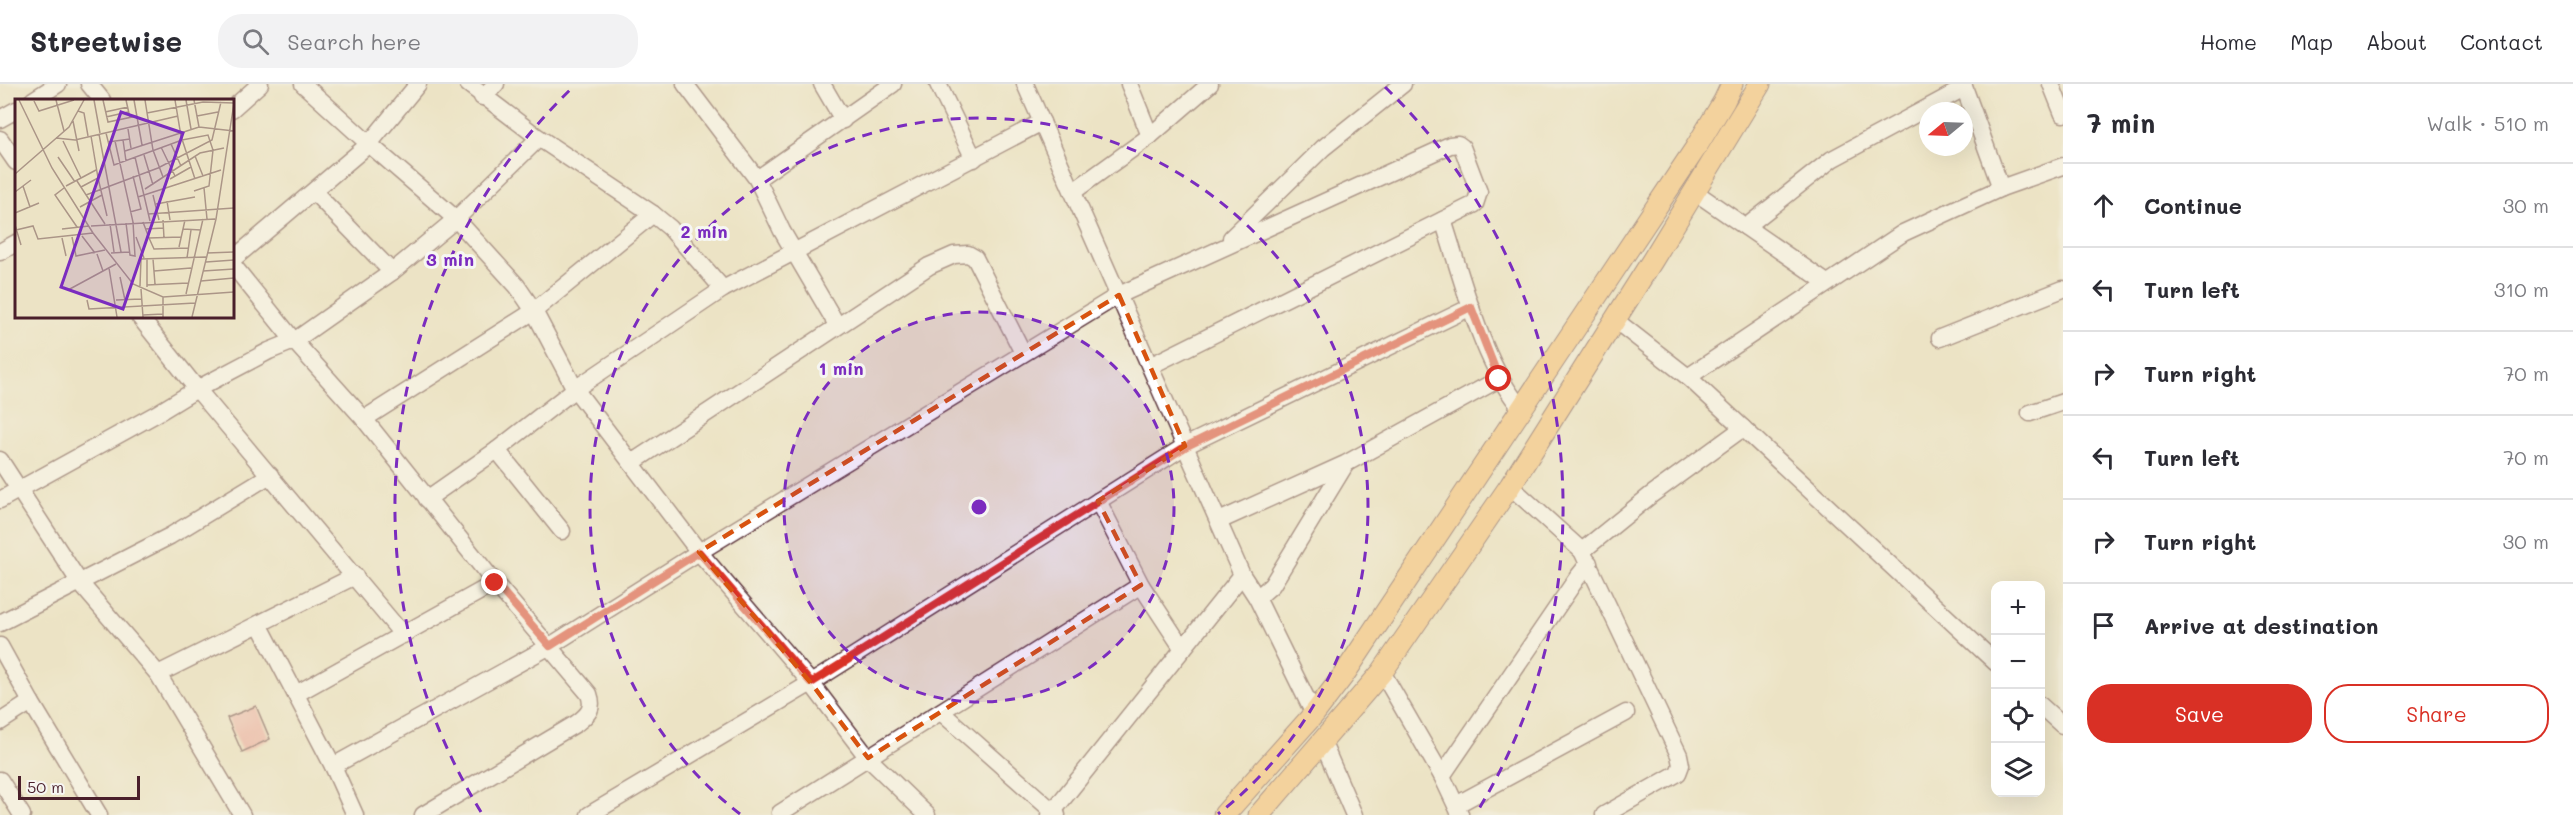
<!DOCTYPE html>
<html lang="en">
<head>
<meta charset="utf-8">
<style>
  :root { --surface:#fff; --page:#f2f2f3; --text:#2b2b33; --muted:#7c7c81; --line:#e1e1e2; --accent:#d93025 }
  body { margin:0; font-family:Mali,sans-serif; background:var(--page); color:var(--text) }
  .controls { position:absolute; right:18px; bottom:18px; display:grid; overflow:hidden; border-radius:12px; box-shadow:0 6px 24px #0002 }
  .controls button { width:54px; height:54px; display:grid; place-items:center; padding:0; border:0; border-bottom:2px solid var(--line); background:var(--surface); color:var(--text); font:30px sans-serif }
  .compass { position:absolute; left:1919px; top:18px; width:54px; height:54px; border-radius:50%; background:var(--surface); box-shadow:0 6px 24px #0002; rotate:251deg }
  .scale { position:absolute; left:18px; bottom:15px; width:122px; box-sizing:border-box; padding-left:6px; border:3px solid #4a1f2b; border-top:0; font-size:16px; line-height:21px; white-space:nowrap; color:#4a1f2b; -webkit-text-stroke:4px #f6f6f2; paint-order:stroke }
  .stop { position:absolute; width:18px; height:18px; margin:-14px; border:4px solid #d93025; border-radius:50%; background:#fff }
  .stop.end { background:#d93025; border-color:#fff; box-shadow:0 2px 6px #0008 }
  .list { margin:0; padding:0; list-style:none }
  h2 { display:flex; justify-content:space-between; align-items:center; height:78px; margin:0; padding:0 24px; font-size:26px }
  h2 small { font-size:20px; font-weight:400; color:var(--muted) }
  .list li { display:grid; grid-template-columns:39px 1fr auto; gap:18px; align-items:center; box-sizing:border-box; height:84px; padding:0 24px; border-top:2px solid var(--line) }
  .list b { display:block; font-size:22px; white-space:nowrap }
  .list em { font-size:20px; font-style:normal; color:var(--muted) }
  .actions { display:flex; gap:12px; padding:18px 24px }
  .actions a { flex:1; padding:14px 0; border:2px solid var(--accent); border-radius:24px; text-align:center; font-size:21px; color:var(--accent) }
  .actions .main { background:var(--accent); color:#fff }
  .icon { flex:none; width:33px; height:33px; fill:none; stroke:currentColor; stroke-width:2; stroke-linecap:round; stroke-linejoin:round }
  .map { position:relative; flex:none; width:2063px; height:731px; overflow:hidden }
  header { display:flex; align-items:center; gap:36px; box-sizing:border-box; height:84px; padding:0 30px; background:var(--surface); border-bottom:2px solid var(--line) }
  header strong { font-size:28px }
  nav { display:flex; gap:33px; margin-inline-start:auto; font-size:21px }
  .search { width:420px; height:54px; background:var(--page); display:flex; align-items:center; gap:15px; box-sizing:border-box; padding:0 21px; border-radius:24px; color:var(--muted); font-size:22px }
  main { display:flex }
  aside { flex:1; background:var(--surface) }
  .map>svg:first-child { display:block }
</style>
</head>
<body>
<header>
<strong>Streetwise</strong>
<div class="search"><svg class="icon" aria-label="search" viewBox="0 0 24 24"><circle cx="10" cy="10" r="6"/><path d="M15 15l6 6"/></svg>Search here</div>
<nav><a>Home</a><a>Map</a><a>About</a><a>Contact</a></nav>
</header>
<main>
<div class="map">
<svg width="2063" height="731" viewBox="0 0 2063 731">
  <rect width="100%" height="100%" fill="#f6f6f2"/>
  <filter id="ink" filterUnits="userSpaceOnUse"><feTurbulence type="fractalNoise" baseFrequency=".0167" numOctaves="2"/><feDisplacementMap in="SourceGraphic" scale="12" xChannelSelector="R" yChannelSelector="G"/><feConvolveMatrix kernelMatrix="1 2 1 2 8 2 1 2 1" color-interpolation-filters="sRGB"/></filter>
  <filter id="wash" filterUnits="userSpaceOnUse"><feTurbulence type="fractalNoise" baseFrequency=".008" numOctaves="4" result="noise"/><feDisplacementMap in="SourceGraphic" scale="24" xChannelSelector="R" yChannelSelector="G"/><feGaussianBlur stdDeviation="1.35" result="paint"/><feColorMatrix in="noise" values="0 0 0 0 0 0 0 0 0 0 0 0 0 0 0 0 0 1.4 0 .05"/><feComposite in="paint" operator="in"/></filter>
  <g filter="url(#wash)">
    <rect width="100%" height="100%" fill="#ece3c5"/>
    <g id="blocks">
      <polygon fill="#ed9792" points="256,622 270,655 242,668 227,634"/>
    </g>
  </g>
  <g filter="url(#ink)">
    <use href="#blocks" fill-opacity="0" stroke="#623c42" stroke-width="1.5"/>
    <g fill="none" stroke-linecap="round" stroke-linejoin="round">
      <defs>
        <g id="minor">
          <polyline points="89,0 102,16"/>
          <polyline points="303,0 369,60 456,135 517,202 534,227 575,305 699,468 811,599 868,674 927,731"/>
          <polyline points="468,0 539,54 653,130 670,144 723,205"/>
          <polyline points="685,0 757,95 782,147 837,241"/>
          <polyline points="822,0 843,36"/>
          <polyline points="938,0 974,75"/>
          <polyline points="1025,0 1242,491 1257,514 1314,630"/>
          <polyline points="1129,0 1150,52"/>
          <polyline points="1963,0 2001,104"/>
          <polyline points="2051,0 2063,30"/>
          <polyline points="482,13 496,0"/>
          <polyline points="33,16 58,0"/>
          <polyline points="232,25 260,0"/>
          <polyline points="0,35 16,26"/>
          <polyline points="0,55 16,78"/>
          <polyline points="757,95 893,0"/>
          <polyline points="1074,107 1150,52 1210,0"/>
          <polyline points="314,108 392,188"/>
          <polyline points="1695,108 1827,199"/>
          <path d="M1443 136C1462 193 1483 283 1523 326"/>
          <polyline points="1746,143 1832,75 1964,4"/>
          <polyline points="1231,154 1323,64 1403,0"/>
          <polyline points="0,168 16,159"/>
          <polyline points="232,176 369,60 418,0"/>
          <path d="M232 180 294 257 364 335 495 499 589 610C594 624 589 630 577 639L423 731"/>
          <polyline points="139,232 197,305 403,551"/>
          <polyline points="1615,236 1688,293 1996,579"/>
          <polyline points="1940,254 2063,205"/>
          <polyline points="1688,293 1903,149 2001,104 2063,82"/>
          <polyline points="2030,329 2063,318"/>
          <polyline points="364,335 534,227 653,130"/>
          <polyline points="497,366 562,447"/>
          <polyline points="0,376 80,499 158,590 242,731"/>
          <polyline points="633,378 929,182 954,171 968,170 975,174 1023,269"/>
          <polyline points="1510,402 1582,467 1679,671 1681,681 1678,689 1604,731"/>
          <polyline points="427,415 497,366 575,305 723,205 1042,38"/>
          <polyline points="0,416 156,330 197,305 269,267 294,257 392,188 456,135 539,54"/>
          <polyline points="1098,417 1141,501 1183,565"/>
          <polyline points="1219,437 1345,380 1499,295"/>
          <polyline points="1582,467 1651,411 1743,344"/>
          <polyline points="1257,514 1272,501 1345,381"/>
          <polyline points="0,539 170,452 270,391"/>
          <polyline points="259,540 333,682 355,731"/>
          <polyline points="0,562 31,618 99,731"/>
          <polyline points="1382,588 1442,692 1460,730"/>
          <polyline points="158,590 355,492"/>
          <polyline points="296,610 495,499"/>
          <polyline points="2040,621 2062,641"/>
          <polyline points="941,628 1057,731"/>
          <polyline points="0,638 31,618"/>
          <polyline points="1322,657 1354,731"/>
          <polyline points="333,682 550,562 699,468 1119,211 1450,61 1458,60 1462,63 1479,108 1475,120 1150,282"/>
          <polyline points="1442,692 1577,494 1589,479"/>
          <polyline points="0,696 22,731"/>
          <polyline points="1456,721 1626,629"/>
          <polyline points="780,729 1141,501"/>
          <polyline points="589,731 811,599 1185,362 1471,223"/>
          <polyline points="1050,731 1242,491"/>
        </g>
        <g id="major">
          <polyline points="1224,731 1314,630 1343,592 1695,65 1724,17 1732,0"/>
          <polyline points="1259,731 1382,588 1510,402 1652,177 1760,0"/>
        </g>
      </defs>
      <use href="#minor" stroke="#623c42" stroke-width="19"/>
      <use href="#major" stroke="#623c42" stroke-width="23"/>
      <use href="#minor" stroke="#fff" stroke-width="16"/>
      <use href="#major" stroke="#fbbd6e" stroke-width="21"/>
    </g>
  </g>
  <g fill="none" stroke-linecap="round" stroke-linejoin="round" filter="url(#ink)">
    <polyline stroke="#d93025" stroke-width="8" points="495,499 550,562 699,468 811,599 1185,363 1471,223 1499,295"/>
  </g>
  <path d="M0 0H2063V731H0ZM1119 211 1185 362 1098 417 1141 501 868 674 811 599 699 468Z" fill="#ece3c5" fill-opacity=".55" fill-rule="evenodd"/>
  <path fill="none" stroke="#d8530f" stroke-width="4.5" stroke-dasharray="12 8" stroke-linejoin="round" d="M1119 211 1185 362 1098 417 1141 501 868 674 811 599 699 468Z"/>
  <circle cx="979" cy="423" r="195" fill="#7b2cbf" fill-opacity=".12"/>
  <g fill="none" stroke="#7b2cbf" stroke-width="3" stroke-dasharray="10 8">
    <circle cx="979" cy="423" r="195"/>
    <path d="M740 730A389 389 0 1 1 1218 730"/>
    <path d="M481 728A584 584 0 0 1 573 3M1385 3A584 584 0 0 1 1477 728"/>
  </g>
  <g transform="translate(15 15)">
    <rect width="219" height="219" fill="#ece3c5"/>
    <path fill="none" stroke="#ab9587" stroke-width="1.5" d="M4 1 37 69 78 134 118 185 148 198 219 193M41 1 49 32M79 1 85 34M88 1 93 23 122 17M111 1 115 19M119 1 127 46M130 1 138 51 148 78M160 1 166 37 180 80M171 1 176 30M179 1 184 28M19 2 24 12 59 1M63 12 69 14 73 37M90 13 113 8M132 14 188 3 219 4M182 17 203 13M91 18 113 13M58 22 64 52M113 30 116 49M91 34 99 66 167 41 193 36 198 51 194 87 179 92M84 35 106 153M41 39 60 41 163 17M108 41 111 62M48 42 66 79M100 42 118 123 120 157 115 156 111 124M93 43 115 40M156 45 166 67M146 48 160 77M110 52 184 28 219 32M129 56 138 86M180 57 188 77M43 58 60 83M120 58 135 122M0 75 54 28 69 1M83 79 92 117M155 80 176 68M62 82 90 125M8 87 15 108M51 87 81 71M66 88 83 79 76 37M49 89 40 96 62 128M189 89 192 120M130 90 185 54 209 49M0 93 16 81M71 96 143 69 197 41 206 3M138 96 144 121M123 98 206 71M152 102 155 121M141 105 180 98M65 108 87 96M115 113 126 110 118 77M0 114 24 104M133 115 219 109M148 121 149 139M128 123 134 139 166 138M95 125 99 153M0 126 6 146M76 127 200 120M47 130 74 127M130 130 149 129M168 130 186 131M1 131 18 127 23 140 78 134M67 137 80 154M57 138 61 157 90 151M121 138 129 159M47 139 51 157M134 139 139 150 174 149M164 148 170 121M96 154 114 153M192 154 219 153M82 155 88 172M172 159 176 131M132 160V188M138 160 140 185M191 163 219 161M94 169 102 218M139 172 176 169M188 172 219 170M105 178 110 201M186 182 219 179M132 186 173 184M125 187 126 160 191 158M126 190 128 218M53 191 101 165M171 195 188 120M148 198V218M72 201 74 210 180 204M101 201 126 200M128 216 148 215M177 218 201 120 219 4"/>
    <path fill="#7b2cbf" fill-opacity="0.15" stroke="#7b2cbf" stroke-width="3" d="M106 13 168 34 108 210 46 188Z"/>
    <rect width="219" height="219" fill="none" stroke="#4a1f2b" stroke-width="3"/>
  </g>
  <circle cx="979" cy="423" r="9" fill="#7b2cbf" stroke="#f6f6f2" stroke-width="3"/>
  <g font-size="18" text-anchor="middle" font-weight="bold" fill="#7b2cbf" stroke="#f6f6f2" stroke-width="6" stroke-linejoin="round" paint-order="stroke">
    <text x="704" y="154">2 min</text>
    <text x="450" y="182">3 min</text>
    <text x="841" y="291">1 min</text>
  </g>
</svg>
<div class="controls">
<button>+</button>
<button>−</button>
<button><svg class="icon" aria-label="locate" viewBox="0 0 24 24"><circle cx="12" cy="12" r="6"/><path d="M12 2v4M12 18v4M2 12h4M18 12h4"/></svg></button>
<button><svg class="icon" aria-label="layers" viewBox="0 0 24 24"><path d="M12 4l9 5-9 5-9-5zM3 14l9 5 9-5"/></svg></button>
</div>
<svg class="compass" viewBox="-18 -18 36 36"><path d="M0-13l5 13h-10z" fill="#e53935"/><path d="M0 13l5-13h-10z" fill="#7c7c81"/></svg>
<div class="scale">50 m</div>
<div class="stop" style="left:1499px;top:295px"></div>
<div class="stop end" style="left:495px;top:499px"></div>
</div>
<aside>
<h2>7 min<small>Walk · 510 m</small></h2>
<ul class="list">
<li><svg class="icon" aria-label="ahead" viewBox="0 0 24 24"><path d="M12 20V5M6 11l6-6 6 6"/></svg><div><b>Continue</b></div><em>30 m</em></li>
<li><svg class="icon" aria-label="left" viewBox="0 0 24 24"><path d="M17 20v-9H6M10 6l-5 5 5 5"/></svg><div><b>Turn left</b></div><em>310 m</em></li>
<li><svg class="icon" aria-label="right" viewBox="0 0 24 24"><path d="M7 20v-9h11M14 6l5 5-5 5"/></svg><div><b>Turn right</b></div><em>70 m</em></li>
<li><svg class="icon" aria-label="left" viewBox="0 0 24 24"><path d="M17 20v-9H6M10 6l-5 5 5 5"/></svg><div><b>Turn left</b></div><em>70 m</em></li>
<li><svg class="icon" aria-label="right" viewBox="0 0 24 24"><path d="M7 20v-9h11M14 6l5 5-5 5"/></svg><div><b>Turn right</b></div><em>30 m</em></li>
<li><svg class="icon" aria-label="arrive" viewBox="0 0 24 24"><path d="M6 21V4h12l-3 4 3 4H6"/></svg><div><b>Arrive at destination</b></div></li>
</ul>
<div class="actions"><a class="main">Save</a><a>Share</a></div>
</aside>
</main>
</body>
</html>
